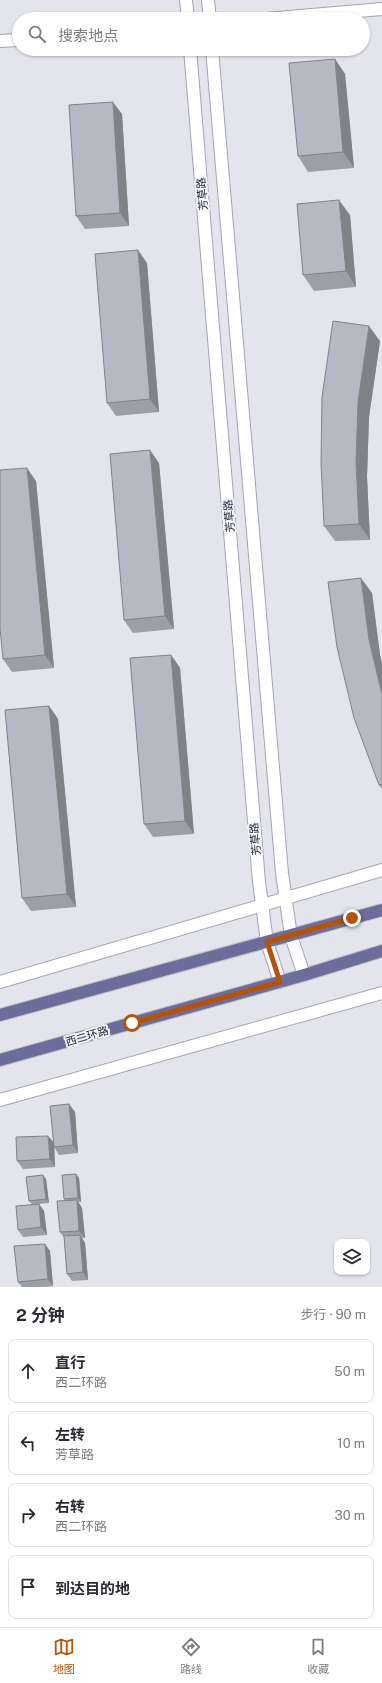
<!DOCTYPE html>
<html lang="zh">
<head>
<meta charset="utf-8">
<style>
  :root { --surface:#fff; --page:#f7f7f7; --text:#2b2b33; --muted:#7c7c81; --line:#e1e1e2; --accent:#b45309 }
  body { margin:0; font-family:"Public Sans","Noto Sans SC",sans-serif; background:var(--page); color:var(--text) }
  .controls { position:absolute; right:12px; bottom:12px; display:grid; overflow:hidden; border-radius:8px; box-shadow:0 1px 3px #0004 }
  .controls button { width:36px; height:36px; display:grid; place-items:center; padding:0; border:0; border-bottom:1px solid var(--line); background:var(--surface); color:var(--text); font:20px sans-serif }
  .stop { position:absolute; width:12px; height:12px; margin:-9px; border:3px solid #b45309; border-radius:50%; background:#fff }
  .stop.end { background:#b45309; border-color:#fff; box-shadow:0 1px 4px #0008 }
  .list { margin:0; padding:0; list-style:none }
  h2 { display:flex; justify-content:space-between; align-items:center; height:52px; margin:0; padding:0 16px; font-size:17px }
  h2 small { font-size:13px; font-weight:400; color:var(--muted) }
  .list li { display:grid; grid-template-columns:26px 1fr auto; gap:12px; align-items:center; box-sizing:border-box; height:64px; margin:0 8px 8px; padding:0 8px; border:1px solid var(--line); border-radius:8px }
  .list b { display:block; font-size:15px; white-space:nowrap }
  .list p { margin:0; font-size:13px; white-space:nowrap; color:var(--muted) }
  .list em { font-size:13px; font-style:normal; color:var(--muted) }
  .icon { flex:none; width:22px; height:22px; fill:none; stroke:currentColor; stroke-width:2; stroke-linecap:round; stroke-linejoin:round }
  .map { position:relative; flex:none; width:382px; height:1287px; overflow:hidden }
  .search { position:absolute; background:var(--surface); box-shadow:0 1px 3px #0004; left:12px; right:12px; top:12px; height:44px; display:flex; align-items:center; gap:10px; box-sizing:border-box; padding:0 14px; border-radius:22px; color:var(--muted); font-size:15px }
  .sheet { height:340px; background:var(--surface) }
  nav { display:flex; justify-content:space-around; align-items:center; box-sizing:border-box; height:56px; border-top:1px solid var(--line); background:var(--surface); font-size:11px; color:var(--muted) }
  nav a { display:grid; justify-items:center; gap:2px }
  nav .on { color:var(--accent) }
  .map>svg:first-child { display:block }
</style>
</head>
<body>
<div class="map">
<svg width="382" height="1287" viewBox="0 0 382 1287">
  <rect width="100%" height="100%" fill="#e4e5ec"/>
  <g fill="none" stroke-linecap="round" stroke-linejoin="round">
    <defs>
      <g id="minor">
        <polyline points="186,0 188,19"/>
        <polyline points="208,0 210,19"/>
        <polyline points="265,19 382,9"/>
        <polyline points="0,41 19,40"/>
        <polyline points="190,49 259,882 267,942 280,982"/>
        <polyline points="212,49 282,873 291,936 304,975"/>
        <polyline points="0,982 382,870"/>
        <polyline points="0,1100 382,993"/>
      </g>
      <g id="major">
        <polyline points="0,1015 382,910"/>
        <polyline points="0,1060 304,975 382,951"/>
      </g>
    </defs>
    <use href="#minor" stroke="#a3a4b0" stroke-width="14"/>
    <use href="#major" stroke="#c2c2c8" stroke-width="14"/>
    <use href="#minor" stroke="#fff" stroke-width="12"/>
    <use href="#major" stroke="#6d6d9c" stroke-width="12"/>
  </g>
  <g fill="#9d9fa8">
    <polygon points="335,59 345,74 354,168 308,172 298,156"/>
    <polygon points="122,114 129,226 85,229 76,216"/>
    <polygon points="350,215 356,287 314,291 303,275"/>
    <polygon points="147,263 159,412 116,416 107,403"/>
    <polygon points="380,341 369,417 367,477 370,540 335,541 324,526"/>
    <polygon points="159,463 174,629 133,633 124,620"/>
    <polygon points="36,481 54,668 12,672 3,659"/>
    <polygon points="372,593 380,655 382,663 382,789 379,785"/>
    <polygon points="171,655 180,668 194,834 153,837 144,824"/>
    <polygon points="49,706 58,719 76,907 31,911 22,898"/>
    <polygon points="69,1104 75,1112 78,1153 59,1155 54,1147"/>
    <polygon points="48,1136 54,1143 55,1167 23,1169 17,1161"/>
    <polygon points="76,1174 79,1178 81,1202 78,1202 82,1208 85,1238 82,1238 85,1243 88,1280 72,1281 67,1274 64,1238 60,1232 65,1201 64,1199"/>
    <polygon points="46,1179 49,1203 39,1204 44,1211 47,1235 23,1237 18,1230 32,1204 29,1201"/>
    <polygon points="45,1244 50,1251 53,1286 46,1287 22,1287 18,1282"/>
  </g>
  <g fill="#7f8288">
    <polygon points="335,59 345,74 354,168 343,152"/>
    <polygon points="113,102 122,114 129,226 120,213"/>
    <polygon points="339,200 350,215 356,287 346,271"/>
    <polygon points="138,250 147,263 159,412 150,399"/>
    <polygon points="369,326 380,341 369,417 367,477 370,540 359,524 356,462 358,402"/>
    <polygon points="150,450 159,463 174,629 165,616"/>
    <polygon points="27,468 36,481 54,668 45,655"/>
    <polygon points="361,578 372,593 380,655 382,663 382,694 369,640"/>
    <polygon points="171,655 180,668 194,834 185,821"/>
    <polygon points="49,706 58,719 76,907 67,894"/>
    <polygon points="69,1104 75,1112 78,1153 73,1145"/>
    <polygon points="48,1136 54,1143 55,1167 50,1159"/>
    <polygon points="76,1174 79,1178 81,1202 78,1198"/>
    <polygon points="43,1175 46,1179 49,1203 46,1199"/>
    <polygon points="77,1200 82,1208 85,1238 79,1231"/>
    <polygon points="39,1204 44,1211 47,1235 41,1227"/>
    <polygon points="80,1235 85,1243 88,1280 83,1272"/>
    <polygon points="45,1244 50,1251 53,1286 48,1279"/>
  </g>
  <g fill="#b6b9c3" stroke="#7f8288">
    <polygon points="335,59 343,152 298,156 289,63"/>
    <polygon points="113,102 120,213 76,216 69,105"/>
    <polygon points="339,200 346,271 303,275 297,204"/>
    <polygon points="138,250 150,399 107,403 95,254"/>
    <polygon points="333,321 369,326 358,402 356,462 359,524 324,526 321,463 322,397"/>
    <polygon points="150,450 165,616 124,620 110,454"/>
    <polygon points="27,468 45,655 3,659 0,628 0,470"/>
    <polygon points="361,578 369,640 382,694 382,784 379,785 354,718 337,647 328,582"/>
    <polygon points="171,655 185,821 144,824 130,658"/>
    <polygon points="49,706 67,894 22,898 5,710"/>
    <polygon points="69,1104 73,1145 54,1147 50,1106"/>
    <polygon points="48,1136 50,1159 17,1161 16,1137"/>
    <polygon points="76,1174 78,1198 64,1199 62,1175"/>
    <polygon points="43,1175 46,1199 29,1201 26,1177"/>
    <polygon points="77,1200 79,1231 60,1232 57,1201"/>
    <polygon points="39,1204 41,1227 18,1230 16,1206"/>
    <polygon points="80,1235 83,1272 67,1274 64,1236"/>
    <polygon points="45,1244 48,1279 18,1282 14,1246"/>
  </g>
  <g fill="none" stroke-linecap="round" stroke-linejoin="round">
    <polyline stroke="#b45309" stroke-width="5" points="132,1023 280,982 267,942 352,918"/>
  </g>
  <g text-anchor="middle" dominant-baseline="central" stroke-width="4" stroke-linejoin="round" paint-order="stroke">
    <g font-size="11" fill="#25263b" stroke="#f4f5f9">
      <text transform="translate(202 194) rotate(-95)">芳草路</text>
      <text transform="translate(229 516) rotate(-95)">芳草路</text>
      <text transform="translate(255 839) rotate(-95)">芳草路</text>
      <text transform="translate(87 1036) rotate(-16)">西二环路</text>
    </g>
  </g>
</svg>
<div class="controls">
<button><svg class="icon" aria-label="layers" viewBox="0 0 24 24"><path d="M12 4l9 5-9 5-9-5zM3 14l9 5 9-5"/></svg></button>
</div>
<div class="stop" style="left:132px;top:1023px"></div>
<div class="stop end" style="left:352px;top:918px"></div>
<div class="search"><svg class="icon" aria-label="search" viewBox="0 0 24 24"><circle cx="10" cy="10" r="6"/><path d="M15 15l6 6"/></svg>搜索地点</div>
</div>
<section class="sheet">
<h2>2 分钟<small>步行 · 90 m</small></h2>
<ul class="list">
<li><svg class="icon" aria-label="ahead" viewBox="0 0 24 24"><path d="M12 20V5M6 11l6-6 6 6"/></svg><div><b>直行</b><p>西二环路</p></div><em>50 m</em></li>
<li><svg class="icon" aria-label="left" viewBox="0 0 24 24"><path d="M17 20v-9H6M10 6l-5 5 5 5"/></svg><div><b>左转</b><p>芳草路</p></div><em>10 m</em></li>
<li><svg class="icon" aria-label="right" viewBox="0 0 24 24"><path d="M7 20v-9h11M14 6l5 5-5 5"/></svg><div><b>右转</b><p>西二环路</p></div><em>30 m</em></li>
<li><svg class="icon" aria-label="arrive" viewBox="0 0 24 24"><path d="M6 21V4h12l-3 4 3 4H6"/></svg><div><b>到达目的地</b></div></li>
</ul>
</section>
<nav>
<a class="on"><svg class="icon" aria-label="map" viewBox="0 0 24 24"><path d="M3 6l6-2 6 2 6-2v14l-6 2-6-2-6 2zM9 4v14M15 6v14"/></svg>地图</a>
<a><svg class="icon" aria-label="directions" viewBox="0 0 24 24"><path d="M12 3l9 9-9 9-9-9zM9 14v-3h6M13 9l2 2-2 2"/></svg>路线</a>
<a><svg class="icon" aria-label="saved" viewBox="0 0 24 24"><path d="M7 4h10v16l-5-4-5 4z"/></svg>收藏</a>
</nav>
</body>
</html>
